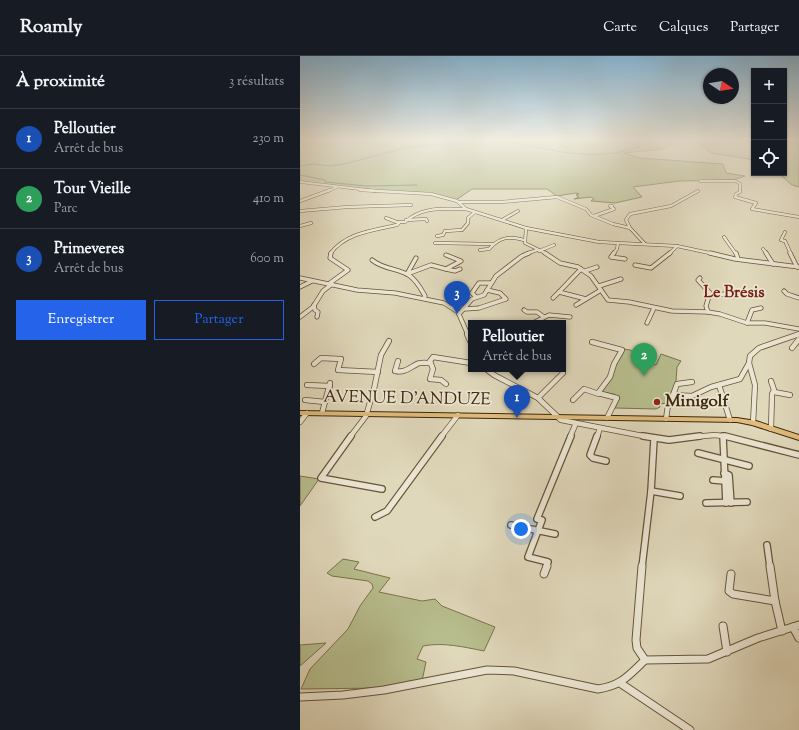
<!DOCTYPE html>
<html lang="fr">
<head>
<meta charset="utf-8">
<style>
  :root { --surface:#171b24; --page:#242831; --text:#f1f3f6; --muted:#9ea1a6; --line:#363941; --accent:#2563eb }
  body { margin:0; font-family:"Sorts Mill Goudy",serif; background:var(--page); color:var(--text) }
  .controls { position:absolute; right:12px; top:12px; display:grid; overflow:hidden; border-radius:0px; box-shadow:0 1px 3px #0004 }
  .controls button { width:36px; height:36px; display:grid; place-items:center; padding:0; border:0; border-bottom:1px solid var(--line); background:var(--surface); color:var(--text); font:20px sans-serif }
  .compass { position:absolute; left:403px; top:12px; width:36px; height:36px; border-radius:50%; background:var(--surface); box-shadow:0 1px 3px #0004; rotate:102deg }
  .you { position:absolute; left:221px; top:473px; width:14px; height:14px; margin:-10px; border:3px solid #fff; border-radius:50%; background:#1a73e8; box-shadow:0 0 0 6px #1a73e833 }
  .badge { display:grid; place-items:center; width:26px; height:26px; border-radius:50%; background:var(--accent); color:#fff; font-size:13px; font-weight:700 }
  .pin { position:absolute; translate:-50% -33px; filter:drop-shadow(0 1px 2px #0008) }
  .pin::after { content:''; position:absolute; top:21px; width:14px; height:12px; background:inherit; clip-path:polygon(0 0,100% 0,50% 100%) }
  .popup { position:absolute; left:168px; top:264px; width:98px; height:52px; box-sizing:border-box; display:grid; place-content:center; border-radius:0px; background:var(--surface); filter:drop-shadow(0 1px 3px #0005); font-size:13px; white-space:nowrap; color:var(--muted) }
  .popup b { font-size:15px; color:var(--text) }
  .popup::after { content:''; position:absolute; left:50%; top:100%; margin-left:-8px; border:8px solid transparent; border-top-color:var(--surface) }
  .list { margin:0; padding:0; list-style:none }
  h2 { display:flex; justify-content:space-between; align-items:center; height:52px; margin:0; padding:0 16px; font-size:17px }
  h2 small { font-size:13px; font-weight:400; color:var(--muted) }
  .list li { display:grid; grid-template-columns:26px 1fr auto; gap:12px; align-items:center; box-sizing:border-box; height:60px; padding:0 16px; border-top:1px solid var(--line) }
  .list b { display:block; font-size:15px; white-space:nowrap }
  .list p { margin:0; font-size:13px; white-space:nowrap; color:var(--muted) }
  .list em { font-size:13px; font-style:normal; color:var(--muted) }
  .actions { display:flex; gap:8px; padding:12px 16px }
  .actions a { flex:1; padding:9px 0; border:1px solid var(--accent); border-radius:0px; text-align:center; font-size:14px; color:var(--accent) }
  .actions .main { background:var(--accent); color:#fff }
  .icon { flex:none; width:22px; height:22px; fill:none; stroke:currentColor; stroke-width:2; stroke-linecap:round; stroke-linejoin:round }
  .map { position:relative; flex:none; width:499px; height:674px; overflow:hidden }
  header { display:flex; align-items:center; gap:24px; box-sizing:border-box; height:56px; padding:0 20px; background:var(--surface); border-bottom:1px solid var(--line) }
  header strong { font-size:19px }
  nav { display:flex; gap:22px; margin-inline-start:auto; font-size:14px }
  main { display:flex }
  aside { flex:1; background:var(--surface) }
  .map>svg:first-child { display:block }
</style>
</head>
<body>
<header>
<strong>Roamly</strong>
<nav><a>Carte</a><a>Calques</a><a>Partager</a></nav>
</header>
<main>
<aside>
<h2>À proximité<small>3 résultats</small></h2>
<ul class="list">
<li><span class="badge" style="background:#1a4fb4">1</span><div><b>Pelloutier</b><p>Arrêt de bus</p></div><em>230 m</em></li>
<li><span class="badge" style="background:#2e9e5b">2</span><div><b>Tour Vieille</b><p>Parc</p></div><em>410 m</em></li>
<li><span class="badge" style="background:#1a4fb4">3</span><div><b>Primeveres</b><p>Arrêt de bus</p></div><em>600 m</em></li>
</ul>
<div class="actions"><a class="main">Enregistrer</a><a>Partager</a></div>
</aside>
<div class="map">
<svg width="499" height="674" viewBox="0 0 499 674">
  <rect width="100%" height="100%" fill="#e0d8bb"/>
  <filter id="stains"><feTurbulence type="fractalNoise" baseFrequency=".005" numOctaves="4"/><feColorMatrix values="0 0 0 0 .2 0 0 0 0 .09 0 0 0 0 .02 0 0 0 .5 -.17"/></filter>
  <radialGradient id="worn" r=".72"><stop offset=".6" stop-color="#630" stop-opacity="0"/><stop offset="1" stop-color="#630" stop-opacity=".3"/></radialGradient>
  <g fill="#b7bd8d" stroke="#7b724c">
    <polygon points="0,84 371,84 371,88 363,93 324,97 340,102 423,108 426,117 445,120 433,124 379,125 333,131 342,141 315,147 291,145 294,143 291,141 274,143 279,141 276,139 279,138 276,137 257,140 247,133 172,133 156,144 133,138 52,133 0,126 0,92 6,89 0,88"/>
    <polygon points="393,84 454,84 454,104 412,97"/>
    <polygon points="484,84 499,84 499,131 492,129 478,117 484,117"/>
    <polygon points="323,293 330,294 356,309 361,298 381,305 377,311 376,325 368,347 359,348 360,351 356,353 315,352 320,342 314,338 301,336"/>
    <polygon points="0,420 19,423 0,450"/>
    <path d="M43 503 59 506 54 513 90 522 79 536 122 545 135 543 142 550 195 571 184 595C164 591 143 586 123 590L117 603 126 606 122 625 79 632 1 633 10 613 48 573 60 550 73 532 72 528 68 525 32 520 27 517Z"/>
    <polygon points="26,587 0,610 0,589"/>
  </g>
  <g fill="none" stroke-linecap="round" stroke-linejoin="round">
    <g stroke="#747e74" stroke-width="1">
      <path d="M199 84C249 92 289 108 339 91L329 84"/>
      <polyline points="0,110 13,108 29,110 44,108 105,92 184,84"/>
      <polyline points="0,119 25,124 25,126 66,130 117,129"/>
    </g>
    <defs>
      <g id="minor-far5">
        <polyline points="400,125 436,125 440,128 440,135"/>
        <polyline points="0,126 76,135"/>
        <polyline points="28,135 37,131"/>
      </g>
      <g id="minor-far4">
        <polyline points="60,134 131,138 157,145 166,153 226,172 225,187 247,198"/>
        <polyline points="440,134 440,136 436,138 435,141 456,147 452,153 499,161"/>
        <polyline points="0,145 30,134"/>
        <polyline points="159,146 201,146 257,141 286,153 291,159 313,168 330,172 345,188"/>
        <polyline points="0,155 47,151 111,149"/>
        <polyline points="294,160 314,153 310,150 312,150"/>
        <polyline points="106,164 126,163 127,165"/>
        <polyline points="202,164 218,155"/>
        <path d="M99 166H105C122 150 144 153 166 153"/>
        <polyline points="0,170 11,167"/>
        <polyline points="226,172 299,186 377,190 414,198"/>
        <polyline points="330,172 326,164 330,158 371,150 398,135"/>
        <polyline points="485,176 481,184 485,185 491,198"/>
        <polyline points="137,180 143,179 145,175 162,174 168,167 168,162 175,156"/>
        <polyline points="424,181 436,198"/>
        <path d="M135 187 194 188C204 180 212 181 224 184"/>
        <polyline points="463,193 467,198"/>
        <polyline points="180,194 189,193 194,188"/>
        <polyline points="239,195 254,189"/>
        <path d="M30 198C45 177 74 174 97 169L99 167 86 162"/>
        <polyline points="226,198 237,194"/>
        <polyline points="313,198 317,193 318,187"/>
        <polyline points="369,198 377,190"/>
      </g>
      <g id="minor-far3">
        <polyline points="245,197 260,207 278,211 291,220 308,244 329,246 372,255 408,256 420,258 447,267 465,267 499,273"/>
        <polyline points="314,197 311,201 325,203"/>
        <polyline points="410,197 435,203 499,211"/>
        <polyline points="436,197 438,203"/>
        <polyline points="466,197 473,208"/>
        <polyline points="490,197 497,211"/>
        <path d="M72 204C84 214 99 212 110 220 117 225 121 233 125 240L124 242"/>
        <polyline points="335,209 351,212 370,197"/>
        <polyline points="146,213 155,215 160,213"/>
        <polyline points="281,213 259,236 286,243 301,234"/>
        <polyline points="285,215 297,211"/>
        <polyline points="107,218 131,209 146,213 161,205 146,199"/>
        <polyline points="107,218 116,202"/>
        <polyline points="0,222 57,234 95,237 144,247 158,256 168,279"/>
        <polyline points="400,222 398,224 410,237 406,250 408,256"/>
        <polyline points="30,227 48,214 30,202 31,197"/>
        <polyline points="299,230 321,223"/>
        <polyline points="0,231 12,225"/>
        <polyline points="484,235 487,238 499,242"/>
        <polyline points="411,239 426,238 435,240"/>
        <polyline points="176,241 172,237 179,227 191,227"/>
        <polyline points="253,242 259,236"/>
        <polyline points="14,249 15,254 18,256 17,261"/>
        <polyline points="276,249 286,243"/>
        <polyline points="165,253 179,252 206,243 200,237 187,234"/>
        <polyline points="224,254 227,256 237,256 244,261"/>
        <polyline points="159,258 172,243 184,239 196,220 222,200 229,197"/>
        <polyline points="0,261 13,251 23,235 32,228"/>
        <polyline points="233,267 249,259 270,261"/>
        <polyline points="347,267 354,252"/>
        <polyline points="447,267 452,254 461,252"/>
        <polyline points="496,279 499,278"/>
      </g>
      <g id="minor-far2">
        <polyline points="167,278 171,287"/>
        <polyline points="292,286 322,294 314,308 310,321 298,337 317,342 307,362"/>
        <polyline points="492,292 499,283"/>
        <path d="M98 305 95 315C105 317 109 312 117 308 120 306 126 307 130 307"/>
        <polyline points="14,308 21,302 41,303 38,314 78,316"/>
        <polyline points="186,313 194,319 238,342 261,364 348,381"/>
        <polyline points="471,325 474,334 472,338 471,373"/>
        <polyline points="146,328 141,324 130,323 133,313 130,305 133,301 171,307"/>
        <polyline points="7,329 30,330"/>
        <polyline points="419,329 430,364"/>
        <polyline points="474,336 490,339"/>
        <polyline points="373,339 377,328 392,326"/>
        <polyline points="238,342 263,317"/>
        <polyline points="5,344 25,346"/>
        <polyline points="273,344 284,333 299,338"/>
        <polyline points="22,357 30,327"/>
        <polyline points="366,363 368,349 373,339 392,340 411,331 440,323 449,307"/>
        <polyline points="0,366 7,357"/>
        <polyline points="453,367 455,329 449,307 450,300 459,292 499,278"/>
        <polyline points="50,381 66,360 74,333 81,299 89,285"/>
        <polyline points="141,381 158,359"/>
        <polyline points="270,381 276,367"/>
        <polyline points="297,381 300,372"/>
        <polyline points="393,381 415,379 429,381"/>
      </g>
      <g id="minor-far1">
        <polyline points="51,380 21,422 82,433"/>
        <polyline points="297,380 290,399 293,402 306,405"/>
        <polyline points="343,380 369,384 400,380"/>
        <polyline points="423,380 426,447"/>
        <polyline points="425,380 499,399"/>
        <polyline points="398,397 449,410"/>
        <polyline points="424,417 429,419 431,447"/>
        <polyline points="413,424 425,425"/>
        <polyline points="351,435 380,440"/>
        <polyline points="406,447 447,446"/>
        <polyline points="75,461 87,455 142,380"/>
        <polyline points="211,469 255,478"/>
        <polyline points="467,489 470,511"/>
        <polyline points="246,511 248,506 228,501 242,464 237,463 271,380"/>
        <polyline points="342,511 351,435 354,383"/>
      </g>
      <g id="minor">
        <polyline points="342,510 336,584 337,592 345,604"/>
        <polyline points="470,510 475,545 482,575"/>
        <polyline points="244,518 247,510"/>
        <polyline points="431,518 429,535 433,538 475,545"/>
        <polyline points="423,570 427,596"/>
        <polyline points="493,571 499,582"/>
        <polyline points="320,627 390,674"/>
        <path d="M0 641 43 639 84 634 187 614 214 615 298 633C321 630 329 619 345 604L408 603 458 582 499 569"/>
      </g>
      <polygon id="primary" points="0,355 437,362 456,365 499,379 499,384 452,369 437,366 0,359"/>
    </defs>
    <use href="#minor-far5" stroke="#675338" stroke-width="3"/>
    <use href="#minor-far4" stroke="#675338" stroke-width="3.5"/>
    <use href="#minor-far3" stroke="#675338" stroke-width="5"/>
    <use href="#minor-far2" stroke="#675338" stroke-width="6"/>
    <use href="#minor-far1" stroke="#675338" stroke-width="8"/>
    <use href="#minor" stroke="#675338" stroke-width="9"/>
    <use href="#primary" stroke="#3f270c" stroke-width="2"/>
    <use href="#minor-far5" stroke="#ebe6d3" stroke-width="2"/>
    <use href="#minor-far4" stroke="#ebe6d3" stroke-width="2.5"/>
    <use href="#minor-far3" stroke="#ebe6d3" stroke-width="3.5"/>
    <use href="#minor-far2" stroke="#ebe6d3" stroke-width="4.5"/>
    <use href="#minor-far1" stroke="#ebe6d3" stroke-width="5.5"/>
    <use href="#minor" stroke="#ebe6d3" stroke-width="7"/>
    <use href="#primary" fill="#e0bc7e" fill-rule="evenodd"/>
  </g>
  <linearGradient id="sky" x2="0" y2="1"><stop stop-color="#87b6d5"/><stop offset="0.47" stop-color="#f1ede0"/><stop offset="1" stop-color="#f1ede0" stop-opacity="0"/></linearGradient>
  <rect width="499" height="178" fill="url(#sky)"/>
  <circle fill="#8f2418" stroke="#ebe6d3" stroke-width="1.5" cx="357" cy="346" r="4"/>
  <g text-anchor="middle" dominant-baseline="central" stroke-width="3.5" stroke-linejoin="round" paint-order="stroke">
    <g font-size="16" font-weight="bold" fill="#7a1f14" stroke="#ebe6d3">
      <text x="434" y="237">Le Brésis</text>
    </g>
    <g font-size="17" fill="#3f270c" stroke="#ebe6d3">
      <text transform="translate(107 343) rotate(1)">AVENUE D'ANDUZE</text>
    </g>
    <g font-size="17" font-weight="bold" fill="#3f270c" stroke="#ebe6d3" text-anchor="start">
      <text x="365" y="346">Minigolf</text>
    </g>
  </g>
  <rect width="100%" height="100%" filter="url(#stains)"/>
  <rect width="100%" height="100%" fill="url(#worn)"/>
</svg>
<div class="controls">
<button>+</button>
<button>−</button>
<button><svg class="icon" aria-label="locate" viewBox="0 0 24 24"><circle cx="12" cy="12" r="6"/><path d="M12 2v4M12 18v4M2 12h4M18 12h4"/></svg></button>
</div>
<svg class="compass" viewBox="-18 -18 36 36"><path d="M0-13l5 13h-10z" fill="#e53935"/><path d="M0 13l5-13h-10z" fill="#9ea1a6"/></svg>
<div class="you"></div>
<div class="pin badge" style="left:217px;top:362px;background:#1a4fb4">1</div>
<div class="popup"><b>Pelloutier</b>Arrêt de bus</div>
<div class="pin badge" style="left:344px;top:320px;background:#2e9e5b">2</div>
<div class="pin badge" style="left:157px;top:258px;background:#1a4fb4">3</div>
</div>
</main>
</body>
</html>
